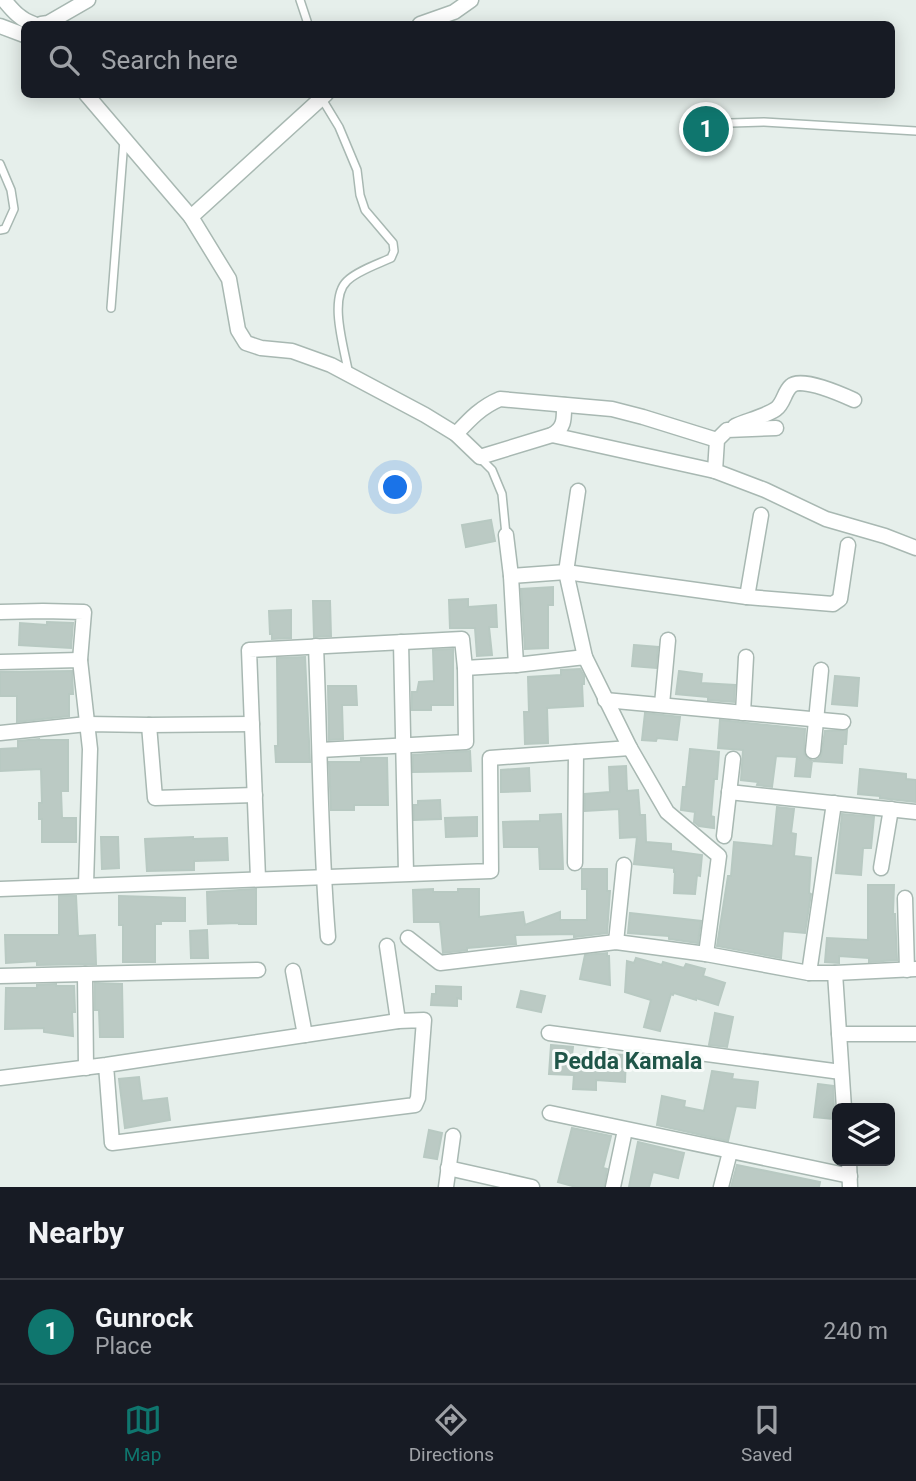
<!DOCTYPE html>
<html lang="en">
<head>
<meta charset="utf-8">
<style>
  :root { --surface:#171b24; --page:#20242c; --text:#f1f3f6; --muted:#9ea1a6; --line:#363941; --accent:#0f766e }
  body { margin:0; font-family:Roboto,sans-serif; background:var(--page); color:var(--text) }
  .controls { position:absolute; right:21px; bottom:21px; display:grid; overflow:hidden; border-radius:10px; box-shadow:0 4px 18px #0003 }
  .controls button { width:63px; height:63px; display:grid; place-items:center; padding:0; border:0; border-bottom:2px solid var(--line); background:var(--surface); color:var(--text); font:35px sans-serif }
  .you { position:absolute; left:396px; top:488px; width:24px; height:24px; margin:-18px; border:5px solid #fff; border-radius:50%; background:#1a73e8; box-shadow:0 0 0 10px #1a73e833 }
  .badge { display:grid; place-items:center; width:46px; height:46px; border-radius:50%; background:var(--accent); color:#fff; font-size:23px; font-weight:700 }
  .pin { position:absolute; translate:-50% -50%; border:4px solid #fff; box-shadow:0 2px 7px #0006 }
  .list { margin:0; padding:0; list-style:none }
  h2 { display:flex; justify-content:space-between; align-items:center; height:91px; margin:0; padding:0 28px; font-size:30px }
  h2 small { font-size:23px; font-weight:400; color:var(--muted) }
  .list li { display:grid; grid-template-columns:46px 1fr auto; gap:21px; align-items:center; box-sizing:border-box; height:105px; padding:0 28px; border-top:2px solid var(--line) }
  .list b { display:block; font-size:26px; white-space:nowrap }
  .list p { margin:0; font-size:23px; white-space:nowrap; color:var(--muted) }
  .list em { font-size:23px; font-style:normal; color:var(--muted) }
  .icon { flex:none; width:38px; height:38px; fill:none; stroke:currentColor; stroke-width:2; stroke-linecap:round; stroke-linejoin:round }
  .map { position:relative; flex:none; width:916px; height:1187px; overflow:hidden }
  .search { position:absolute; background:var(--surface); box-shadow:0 4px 18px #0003; left:21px; right:21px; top:21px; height:77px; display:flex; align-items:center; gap:18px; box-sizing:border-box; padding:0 24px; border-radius:10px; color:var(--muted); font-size:26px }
  .sheet { height:196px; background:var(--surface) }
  nav { display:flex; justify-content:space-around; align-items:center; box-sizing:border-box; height:98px; border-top:2px solid var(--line); background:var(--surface); font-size:19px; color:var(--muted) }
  nav a { display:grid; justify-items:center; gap:4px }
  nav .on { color:var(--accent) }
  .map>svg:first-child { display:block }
</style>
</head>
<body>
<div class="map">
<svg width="916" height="1187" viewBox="0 0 916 1187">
  <rect width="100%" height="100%" fill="#e6efeb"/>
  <g fill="#bbcac4" stroke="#b8c9c2" stroke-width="2">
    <polygon points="491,520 495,541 466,547 462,525"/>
    <polygon points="553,587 553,605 548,605 548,648 525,649 521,589"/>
    <polygon points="468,599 468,607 496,605 497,627 489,627 492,655 477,656 475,628 450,628 449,600"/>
    <polygon points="313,601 330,601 331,636 314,637"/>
    <polygon points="291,610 291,638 272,639 272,634 270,634 269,611"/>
    <polygon points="47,622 73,623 71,648 19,645 20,623 47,625"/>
    <polygon points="634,645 658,647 656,668 632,666"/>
    <polygon points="453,649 453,705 431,705 431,710 412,710 412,692 417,692 419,682 434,681 433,650"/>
    <polygon points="305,657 310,762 276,762 275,746 278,746 277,658"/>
    <polygon points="580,669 584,676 584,684 582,684 583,706 547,708 548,743 525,744 524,712 529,712 528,677 561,675 561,670"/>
    <polygon points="72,671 73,694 69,694 69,716 17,722 17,696 0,696 0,672"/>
    <polygon points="679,671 702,674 701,683 735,685 734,702 708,700 708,697 676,694"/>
    <polygon points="835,676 859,678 857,706 832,704"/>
    <polygon points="328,686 356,686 357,705 342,705 343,739 329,740"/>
    <polygon points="645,713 680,717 677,740 657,738 656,741 642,740"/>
    <polygon points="720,720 805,729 804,754 808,759 813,761 818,759 821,756 825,731 847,730 846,744 843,744 842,763 812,761 810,777 795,776 797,757 776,756 772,787 757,785 758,782 741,780 743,750 718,748"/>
    <polygon points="39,739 39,740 68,740 68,791 61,791 62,818 76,818 76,842 42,842 42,819 39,819 39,803 42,803 41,769 0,771 0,749 18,748 18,741"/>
    <polygon points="690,749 719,752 717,779 714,779 711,816 714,817 714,828 699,826 694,822 695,812 681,810 683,787 686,787"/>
    <polygon points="470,751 471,771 413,772 413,755"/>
    <polygon points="361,758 387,758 388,805 354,805 354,810 331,810 329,762 361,762"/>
    <polygon points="626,766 627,791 638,790 640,815 645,815 646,842 671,844 671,851 702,855 700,876 697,875 695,894 674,893 675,872 674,872 674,868 634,864 637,837 620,838 619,809 585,811 585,794 610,792 609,767"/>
    <polygon points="529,768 530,791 501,792 501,770"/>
    <polygon points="860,769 906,774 906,779 916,780 916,802 880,798 880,796 858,794"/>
    <polygon points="440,800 441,819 414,820 414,805 418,805 418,801"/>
    <polygon points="777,807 794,809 791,833 796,834 794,856 811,858 809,893 811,894 805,933 783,931 781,958 717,946 728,876 731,876 734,842 773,846"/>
    <polygon points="561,814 563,869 540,869 539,847 504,847 503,822 540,821 540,815"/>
    <polygon points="842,814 874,817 871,848 863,848 861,875 836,873"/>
    <polygon points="477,817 477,836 446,837 445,818"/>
    <polygon points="101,837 118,837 119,868 102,869"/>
    <polygon points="193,837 193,839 227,838 228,860 194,861 194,870 147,871 145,839"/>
    <polygon points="582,869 607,869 607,891 610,891 607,933 574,937 574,934 515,935 516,944 467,948 467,950 443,953 440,922 414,922 413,890 433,889 433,892 458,892 458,889 479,889 479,917 523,912 525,925 560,912 560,920 587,920 587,889 582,889"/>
    <polygon points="868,885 894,885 893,914 895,914 897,960 869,962 869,958 839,956 839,963 825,962 827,938 868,940"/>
    <polygon points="256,889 256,924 239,924 239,923 208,924 207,892"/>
    <polygon points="59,896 76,896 78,936 95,935 96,964 37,965 37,961 6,963 5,935 59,935"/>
    <polygon points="119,896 185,898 185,921 161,921 161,924 155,924 155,962 123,962 123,925 119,925"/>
    <polygon points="630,913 701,921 698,943 669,939 669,936 628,933"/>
    <polygon points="207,930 208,958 191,958 190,931"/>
    <polygon points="607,953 607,956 609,956 610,985 580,979 585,955"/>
    <polygon points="636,958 662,965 663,962 684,968 686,964 705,969 703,976 725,983 718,1005 696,998 696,1000 674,993 673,995 671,994 660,1031 644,1027 651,1000 625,992 627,961 634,963"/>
    <polygon points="95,983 122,984 123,1037 100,1037 99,1010 95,1010"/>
    <polygon points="56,984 56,986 74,986 75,1012 72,1012 73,1036 44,1032 44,1028 5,1029 6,988 37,988 37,985"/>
    <polygon points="436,986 461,987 461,999 457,998 457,1006 431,1005 432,994 436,994"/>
    <polygon points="521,991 545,996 541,1012 517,1007"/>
    <polygon points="715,1013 733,1017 727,1047 709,1045"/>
    <polygon points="551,1045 573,1047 572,1055 605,1057 605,1054 626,1055 625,1082 596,1080 596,1090 573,1089 574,1075 549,1074"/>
    <polygon points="712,1071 733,1074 732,1079 758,1082 755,1108 736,1106 728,1141 657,1125 662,1096 685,1101 684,1107 704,1111"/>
    <polygon points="139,1077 142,1101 167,1098 170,1120 125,1128 119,1079"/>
    <polygon points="818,1084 833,1086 834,1109 833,1119 814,1117"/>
    <polygon points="572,1128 611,1136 603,1168 607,1169 604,1187 576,1187 558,1182"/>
    <polygon points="429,1130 442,1133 437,1159 424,1157"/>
    <polygon points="638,1142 684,1153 678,1178 653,1172 649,1187 629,1187"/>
    <polygon points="737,1165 820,1182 819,1187 731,1187"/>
  </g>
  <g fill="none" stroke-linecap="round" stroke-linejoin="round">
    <defs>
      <g id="lane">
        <polyline points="300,0 308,24"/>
        <path d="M322 99 339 127 357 170 360 195 365 210 393 243 394 251 391 258C378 264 357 271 347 281 328 299 345 351 349 375"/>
        <polyline points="731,123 764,122 916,131"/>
        <polyline points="0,164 11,190 14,209 5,229 0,230"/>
        <polyline points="111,308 124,140"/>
        <polyline points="480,458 492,470 502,494 506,535"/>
      </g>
      <g id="street">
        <path d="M4 0C13 11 21 20 34 24"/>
        <polyline points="41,24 48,23 88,0"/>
        <polyline points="420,24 454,12 471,0"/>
        <polyline points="0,26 24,35"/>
        <polyline points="86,94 191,217"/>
        <path d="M326 94 191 217 229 279 238 330 246 343 261 348 292 351 331 365 425 415 456 434 480 457 552 435C565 428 564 418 564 405"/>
        <path d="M735 426C746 421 766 416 776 409 784 403 784 392 791 386 801 376 843 395 854 400"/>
        <polyline points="776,428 727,430 717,440 715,471 765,490 826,519 885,536 916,548"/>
        <path d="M456 434C470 419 481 407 500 399L612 409 643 417 717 440"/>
        <polyline points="552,435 715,471"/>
        <polyline points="578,491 566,572 585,657"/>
        <polyline points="506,535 511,576 516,665"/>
        <polyline points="511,576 566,572 747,597 833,604 840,599 848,545"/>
        <polyline points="747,597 761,515"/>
        <polyline points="0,612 43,611 84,612 80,660"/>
        <polyline points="401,642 406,873"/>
        <path d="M316 646C320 743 320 841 328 937"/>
        <polyline points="0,662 80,660 90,749 86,885"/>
        <polyline points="605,700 843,722"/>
        <polyline points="662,704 668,640"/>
        <polyline points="743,713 746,657"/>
        <polyline points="149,725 155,798 255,795"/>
        <polyline points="0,733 87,724 149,725 252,724"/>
        <polyline points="320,750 466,742 465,668"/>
        <polyline points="813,751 821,670"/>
        <polyline points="729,792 916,812"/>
        <polyline points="724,836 733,759"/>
        <polyline points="575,863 576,752"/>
        <polyline points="881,868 891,809"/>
        <polyline points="258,878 249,650 462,639 465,668 516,665 585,657 630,748 667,812 719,856 706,954"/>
        <polyline points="0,889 491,871 490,758 630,748"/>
        <polyline points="905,898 907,970"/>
        <polyline points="408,938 440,963 616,942 706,954 809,973 835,973 916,969"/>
        <polyline points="616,942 624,865"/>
        <polyline points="387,946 398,1021"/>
        <polyline points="293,971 305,1035"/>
        <polyline points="809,973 834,803"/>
        <polyline points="835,973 844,1108"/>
        <polyline points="85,974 86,1068"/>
        <polyline points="0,976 258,970"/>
        <polyline points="549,1033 841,1072"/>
        <polyline points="839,1034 916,1034"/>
        <polyline points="0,1078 106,1065 398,1021 424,1020 418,1098 415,1105 112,1143 106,1065"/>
        <polyline points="550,1113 850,1176"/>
        <polyline points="849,1161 850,1187"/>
        <polyline points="448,1168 532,1187"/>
        <polyline points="446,1187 453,1136"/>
        <polyline points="613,1187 625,1130"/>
        <polyline points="721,1187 730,1152"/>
      </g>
    </defs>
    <use href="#lane" stroke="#a8b8b2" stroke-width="10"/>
    <use href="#street" stroke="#a8b8b2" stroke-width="17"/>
    <use href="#lane" stroke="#fff" stroke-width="7"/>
    <use href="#street" stroke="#fff" stroke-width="14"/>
  </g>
  <g text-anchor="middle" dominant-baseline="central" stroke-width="6" stroke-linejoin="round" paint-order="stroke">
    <g font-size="23" font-weight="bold" fill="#1f5548" stroke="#f7fbf9">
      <text x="628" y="1061">Pedda Kamala</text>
    </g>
  </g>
</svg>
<div class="controls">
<button><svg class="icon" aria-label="layers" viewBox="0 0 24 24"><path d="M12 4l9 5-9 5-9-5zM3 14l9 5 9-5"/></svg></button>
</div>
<div class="you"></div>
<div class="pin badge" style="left:706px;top:129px">1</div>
<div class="search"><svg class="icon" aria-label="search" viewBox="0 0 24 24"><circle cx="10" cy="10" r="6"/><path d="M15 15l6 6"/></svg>Search here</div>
</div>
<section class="sheet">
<h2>Nearby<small></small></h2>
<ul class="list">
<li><span class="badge">1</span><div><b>Gunrock</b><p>Place</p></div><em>240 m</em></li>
</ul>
</section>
<nav>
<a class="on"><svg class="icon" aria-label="map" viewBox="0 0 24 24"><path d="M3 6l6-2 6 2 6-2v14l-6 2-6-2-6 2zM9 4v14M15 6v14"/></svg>Map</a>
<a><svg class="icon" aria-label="directions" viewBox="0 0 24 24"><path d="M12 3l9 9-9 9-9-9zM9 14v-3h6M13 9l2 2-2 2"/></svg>Directions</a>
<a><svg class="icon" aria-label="saved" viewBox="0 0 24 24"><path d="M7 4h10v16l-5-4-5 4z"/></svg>Saved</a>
</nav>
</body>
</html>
